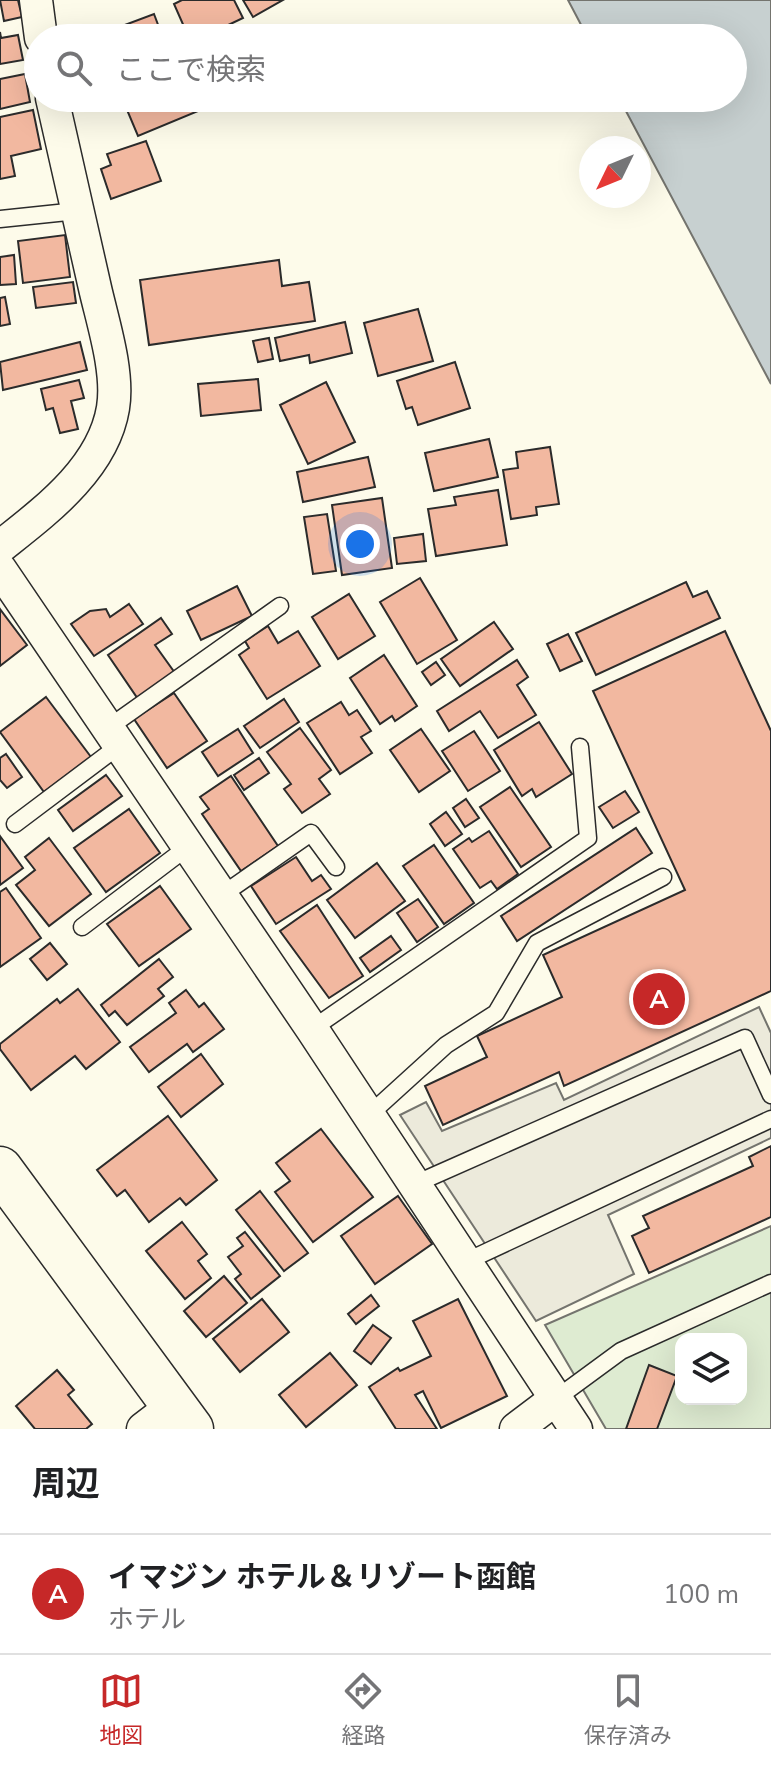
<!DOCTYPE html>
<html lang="ja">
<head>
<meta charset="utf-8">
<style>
  :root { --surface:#fff; --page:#f6f6f6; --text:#202124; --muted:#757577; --line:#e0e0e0; --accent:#c62828 }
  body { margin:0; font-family:"Nunito Sans","Noto Sans JP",sans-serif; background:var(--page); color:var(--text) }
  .controls { position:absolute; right:24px; bottom:24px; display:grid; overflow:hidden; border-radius:16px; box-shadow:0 8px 32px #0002 }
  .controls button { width:72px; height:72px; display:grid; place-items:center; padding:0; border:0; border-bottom:2px solid var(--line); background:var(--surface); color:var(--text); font:40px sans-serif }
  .compass { position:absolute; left:579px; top:136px; width:72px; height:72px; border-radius:50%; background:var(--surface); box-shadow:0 8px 32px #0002; rotate:227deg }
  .you { position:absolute; left:360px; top:544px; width:28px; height:28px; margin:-20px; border:6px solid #fff; border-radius:50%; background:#1a73e8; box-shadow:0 0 0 12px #1a73e833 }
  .badge { display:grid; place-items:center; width:52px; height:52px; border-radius:50%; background:var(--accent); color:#fff; font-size:26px; font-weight:700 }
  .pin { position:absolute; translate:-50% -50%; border:4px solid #fff; box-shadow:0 2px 8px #0006 }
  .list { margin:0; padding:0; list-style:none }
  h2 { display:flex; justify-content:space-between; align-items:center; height:104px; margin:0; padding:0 32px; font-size:34px }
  h2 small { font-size:26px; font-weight:400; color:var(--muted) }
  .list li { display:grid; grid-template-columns:52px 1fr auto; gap:24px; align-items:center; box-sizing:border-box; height:120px; padding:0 32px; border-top:2px solid var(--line) }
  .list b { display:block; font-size:30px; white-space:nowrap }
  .list p { margin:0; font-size:26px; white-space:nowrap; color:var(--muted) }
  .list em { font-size:26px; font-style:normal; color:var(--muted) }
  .icon { flex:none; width:44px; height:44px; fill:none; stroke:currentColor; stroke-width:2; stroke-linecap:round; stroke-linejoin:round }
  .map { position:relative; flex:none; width:771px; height:1429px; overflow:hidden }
  .search { position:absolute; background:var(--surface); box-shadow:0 8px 32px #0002; left:24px; right:24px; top:24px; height:88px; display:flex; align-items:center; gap:20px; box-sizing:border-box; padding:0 28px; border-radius:44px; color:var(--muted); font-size:30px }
  .sheet { height:224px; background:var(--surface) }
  nav { display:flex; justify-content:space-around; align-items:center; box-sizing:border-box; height:112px; border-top:2px solid var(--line); background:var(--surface); font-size:22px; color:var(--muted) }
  nav a { display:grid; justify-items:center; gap:4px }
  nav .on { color:var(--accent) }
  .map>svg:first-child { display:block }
</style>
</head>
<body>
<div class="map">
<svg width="771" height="1429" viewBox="0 0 771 1429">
  <rect width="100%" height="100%" fill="#fdfbea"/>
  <path fill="#deebd1" stroke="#74746e" stroke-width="2" fill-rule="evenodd" d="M771 1226V1429H606L545 1325ZM681 1339H741V1399H681Z"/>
  <polygon fill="#eceadb" stroke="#74746e" stroke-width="2" points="759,1007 771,1033 771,1138 608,1215 634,1274 536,1321 400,1115 426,1102 442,1131 556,1083 564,1100"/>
  <polygon fill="#c7d0d0" stroke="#74746e" stroke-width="2" points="568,0 771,0 771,384 619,98 733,98 733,38 588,38"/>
  <g fill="#f2b8a0" stroke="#2b2b2b" stroke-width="2">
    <polygon points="0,0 18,0 22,17 4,21"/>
    <polygon points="182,0 234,0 243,18 201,38 189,38 174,4"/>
    <polygon points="243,0 283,0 253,17"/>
    <polygon points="154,14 163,38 90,38"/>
    <polygon points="0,32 1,38 18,35 23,60 0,64"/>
    <polygon points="25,74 30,102 0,109 0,79"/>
    <polygon points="122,98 199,98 203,109 138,136"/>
    <polygon points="33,110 41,149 11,156 15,176 0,179 0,117"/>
    <polygon points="146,141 161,181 111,199 101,169 111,165 107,154"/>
    <polygon points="65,235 70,277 23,283 18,241"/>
    <polygon points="14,255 16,284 0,285 0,257"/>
    <polygon points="279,260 282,286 309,282 315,321 149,345 140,280"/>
    <polygon points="73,282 76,303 36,308 33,287"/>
    <polygon points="5,297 10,324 0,326 0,298"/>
    <polygon points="418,309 433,361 378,376 364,323"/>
    <polygon points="345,322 352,353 310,363 309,355 280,361 275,338"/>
    <polygon points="269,338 273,359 258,362 253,341"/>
    <polygon points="80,342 87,370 3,390 0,362"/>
    <polygon points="455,362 470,408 418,425 412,407 406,409 397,381"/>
    <polygon points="258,379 261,410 201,416 198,384"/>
    <polygon points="79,380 84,398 71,401 78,429 60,433 53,408 46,410 41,389"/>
    <polygon points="326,382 355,442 308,464 280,405"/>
    <polygon points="489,439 498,477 434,491 425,453"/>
    <polygon points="550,447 559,504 536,507 537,515 511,519 503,470 518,468 516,452"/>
    <polygon points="368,457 375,487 303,502 297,472"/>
    <polygon points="498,490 507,545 436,556 428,509 456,505 454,497"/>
    <polygon points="382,498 392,568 342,575 332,505"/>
    <polygon points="327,514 336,571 313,574 304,517"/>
    <polygon points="423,534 426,561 397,564 394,538"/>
    <polygon points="420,578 457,640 417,664 380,602"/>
    <polygon points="686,582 693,597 707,591 720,618 596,675 576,633"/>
    <polygon points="237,586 252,616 201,640 187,611"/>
    <polygon points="349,594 375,636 338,659 312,617"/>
    <polygon points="129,604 143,624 94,656 71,624 90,611 106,609 110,617"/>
    <polygon points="0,609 27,645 0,666"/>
    <polygon points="161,618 172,634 155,645 175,673 138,699 108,655"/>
    <polygon points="494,622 513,649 460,686 441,659"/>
    <polygon points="268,626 278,643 298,631 320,666 267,699 239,655 249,648 245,641"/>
    <polygon points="725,631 771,731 771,991 564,1086 559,1072 443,1125 425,1086 487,1057 477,1036 562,997 543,955 685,890 593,691"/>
    <polygon points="568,634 582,661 560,671 547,644"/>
    <polygon points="384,655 417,706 395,721 392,716 380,724 350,678"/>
    <polygon points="517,660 528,677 517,685 536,715 498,738 480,711 449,731 437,711"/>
    <polygon points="436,662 445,675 431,685 422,672"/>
    <polygon points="174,693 207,741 167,768 134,719"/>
    <polygon points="46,697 91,757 44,792 0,732"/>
    <polygon points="284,699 299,722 260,748 244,726"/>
    <polygon points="341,702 349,715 357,710 371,731 361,737 372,753 340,774 307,723"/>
    <polygon points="539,722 572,774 536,797 532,789 522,796 494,750"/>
    <polygon points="300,728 331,770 319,779 330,794 302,813 284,789 291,784 267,752"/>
    <polygon points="238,729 253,753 218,776 202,752"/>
    <polygon points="421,729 450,771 419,792 390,750"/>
    <polygon points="474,731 500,771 468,791 442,751"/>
    <polygon points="6,754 22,777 7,788 0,780 0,758"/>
    <polygon points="259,758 269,773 244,790 234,775"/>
    <polygon points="106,775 122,796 73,831 58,810"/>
    <polygon points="231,776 278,846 241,871 202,814 209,809 200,797"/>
    <polygon points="510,787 551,847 521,867 480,807"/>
    <polygon points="625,791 639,812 613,828 599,807"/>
    <polygon points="466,799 479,818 465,827 453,808"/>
    <polygon points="129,809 160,853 106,892 74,848"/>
    <polygon points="446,812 462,834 445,846 430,824"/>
    <polygon points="636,828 652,853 517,941 501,916"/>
    <polygon points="489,831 518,874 497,889 491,881 480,888 453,849 469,838 472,842"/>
    <polygon points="0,836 23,868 0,885"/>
    <polygon points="49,838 91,894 49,926 16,885 35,870 25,857"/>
    <polygon points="434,845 474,903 444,924 403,866"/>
    <polygon points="296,857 312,881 321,875 331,889 276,924 251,886"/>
    <polygon points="377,863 405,901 355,938 327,900"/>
    <polygon points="160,886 191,929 139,966 107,924"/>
    <polygon points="6,888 41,938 0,967 0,892"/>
    <polygon points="418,899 438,927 417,942 397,913"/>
    <polygon points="317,905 363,976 329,998 280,931"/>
    <polygon points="391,936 401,950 370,972 360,958"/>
    <polygon points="50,943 67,964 47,980 30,959"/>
    <polygon points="159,959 173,977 158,989 164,996 127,1025 115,1011 109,1016 101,1005"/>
    <polygon points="78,989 120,1042 86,1069 75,1056 31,1090 0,1049 0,1044 57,999 60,1003"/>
    <polygon points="186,990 199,1007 204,1003 224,1029 193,1052 187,1044 149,1072 130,1047 176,1013 169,1003"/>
    <polygon points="201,1054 223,1084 181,1117 158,1087"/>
    <polygon points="168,1116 217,1180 186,1205 180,1198 149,1222 125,1190 117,1196 97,1170"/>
    <polygon points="321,1129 373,1197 313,1242 275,1192 290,1181 276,1163"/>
    <polygon points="771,1146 771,1217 649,1273 632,1236 649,1228 643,1216 753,1166 749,1157"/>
    <polygon points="260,1191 308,1253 284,1271 236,1210"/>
    <polygon points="398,1196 432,1244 375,1284 341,1236"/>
    <polygon points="182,1222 207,1254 198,1261 211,1278 185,1299 146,1251"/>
    <polygon points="245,1232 280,1276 251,1299 235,1279 241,1274 228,1257 243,1246 237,1238"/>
    <polygon points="224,1276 247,1303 206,1337 184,1311"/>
    <polygon points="371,1295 379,1306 356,1324 348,1314"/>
    <polygon points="262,1299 289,1332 240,1372 213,1339"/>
    <polygon points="458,1299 507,1396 441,1428 423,1391 415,1395 437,1429 396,1429 369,1387 398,1368 400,1371 431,1356 413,1321"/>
    <polygon points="373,1325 391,1338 371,1364 354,1351"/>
    <polygon points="330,1353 357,1385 306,1427 279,1395"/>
    <polygon points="649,1365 677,1376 657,1429 626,1429"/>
    <polygon points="57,1370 74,1390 68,1395 92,1424 86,1429 35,1429 16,1406"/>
  </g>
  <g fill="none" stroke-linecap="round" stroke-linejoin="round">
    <defs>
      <g id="service">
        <polyline points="0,219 77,211"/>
        <polyline points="108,728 280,606"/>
        <polyline points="15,824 120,745"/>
        <polyline points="222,895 311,833 336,867"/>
        <polyline points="82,927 189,846"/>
        <polyline points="312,1029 588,838 580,747"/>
        <polyline points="369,1115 446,1045 496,1013 537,943 663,877"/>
        <polyline points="415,1184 745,1038 771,1095"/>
        <polyline points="467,1261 771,1119"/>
        <polyline points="557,1398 621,1351 771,1283"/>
      </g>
      <g id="minor">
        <polyline points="36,0 41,38"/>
        <path d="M0 547C44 512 103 469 113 408 119 372 103 323 95 288 81 225 66 161 52 98"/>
        <polyline points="0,569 312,1029 576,1429"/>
        <polyline points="143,1429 173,1406"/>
        <polyline points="516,1429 557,1398"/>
      </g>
      <polyline id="trunk" points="0,1169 191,1429"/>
    </defs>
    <use href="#service" stroke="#2b2b2b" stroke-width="19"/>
    <use href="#minor" stroke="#2b2b2b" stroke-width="35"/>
    <use href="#trunk" stroke="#2b2b2b" stroke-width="47"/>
    <use href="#service" stroke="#fdfbea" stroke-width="16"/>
    <use href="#minor" stroke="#fdfbea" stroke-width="32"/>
    <use href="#trunk" stroke="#fdfbea" stroke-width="44"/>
  </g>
</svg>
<div class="controls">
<button><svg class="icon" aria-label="layers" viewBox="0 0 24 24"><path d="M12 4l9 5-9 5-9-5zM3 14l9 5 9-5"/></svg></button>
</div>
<svg class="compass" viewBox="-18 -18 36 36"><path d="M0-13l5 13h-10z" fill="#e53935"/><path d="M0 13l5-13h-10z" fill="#757577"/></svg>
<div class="you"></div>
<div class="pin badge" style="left:659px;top:999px">A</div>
<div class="search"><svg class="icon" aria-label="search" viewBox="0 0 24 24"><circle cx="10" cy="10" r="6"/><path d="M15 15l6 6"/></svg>ここで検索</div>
</div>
<section class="sheet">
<h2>周辺<small></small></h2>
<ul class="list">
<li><span class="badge">A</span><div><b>イマジン ホテル＆リゾート函館</b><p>ホテル</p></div><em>100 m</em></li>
</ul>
</section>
<nav>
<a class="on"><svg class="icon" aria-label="map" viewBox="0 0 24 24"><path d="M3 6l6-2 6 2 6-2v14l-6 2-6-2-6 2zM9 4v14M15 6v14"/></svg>地図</a>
<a><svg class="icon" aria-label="directions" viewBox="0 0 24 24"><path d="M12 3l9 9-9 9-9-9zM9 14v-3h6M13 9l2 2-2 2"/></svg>経路</a>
<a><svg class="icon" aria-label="saved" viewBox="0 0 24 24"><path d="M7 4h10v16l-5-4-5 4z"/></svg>保存済み</a>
</nav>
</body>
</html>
